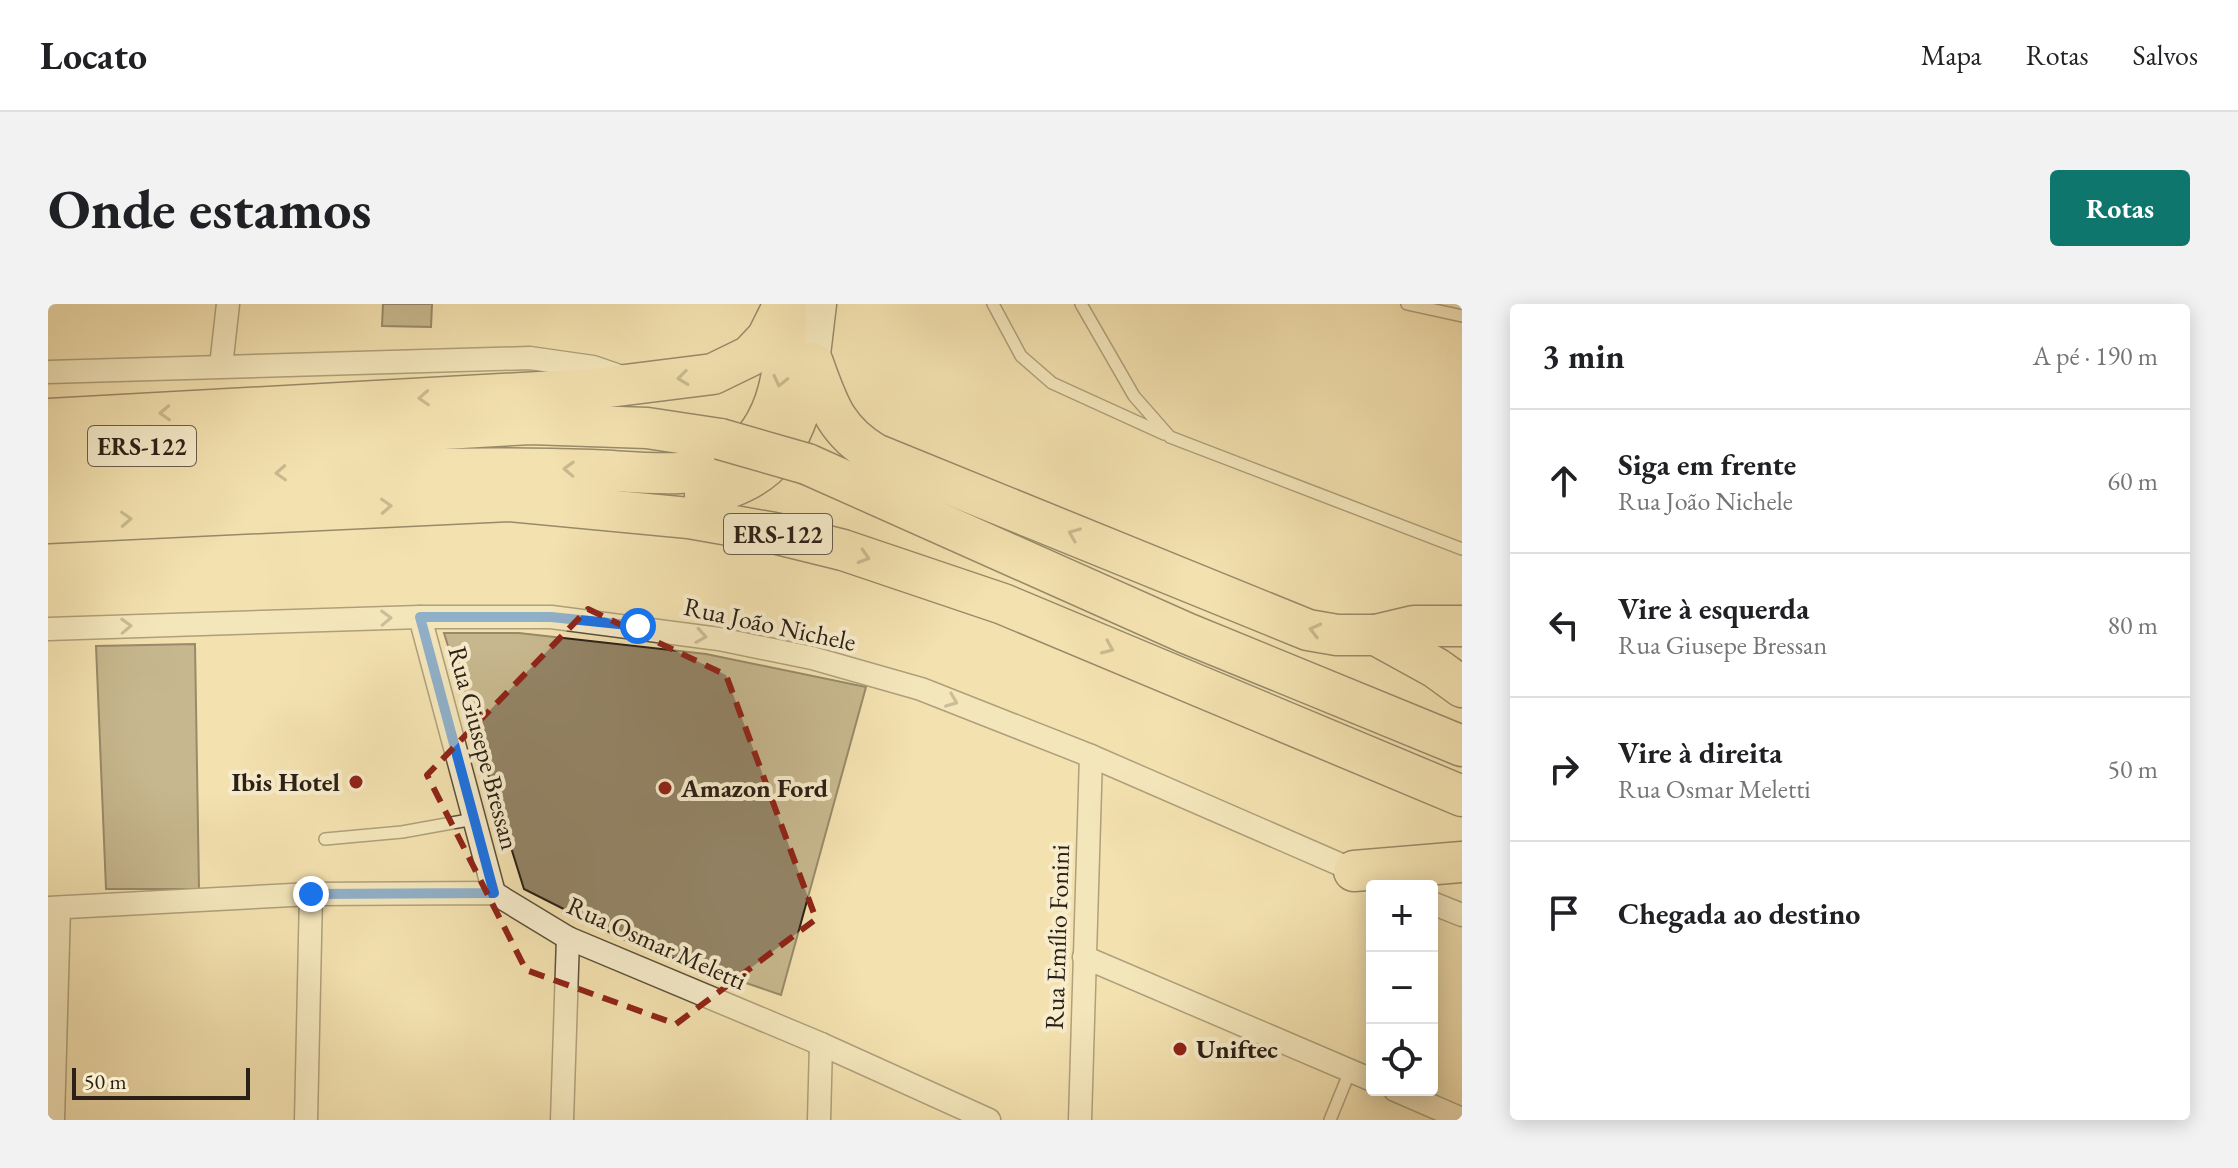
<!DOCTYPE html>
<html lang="pt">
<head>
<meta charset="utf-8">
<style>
  :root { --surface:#fff; --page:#f2f2f2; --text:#202124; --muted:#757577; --line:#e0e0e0; --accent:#0f766e }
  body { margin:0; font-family:"EB Garamond",serif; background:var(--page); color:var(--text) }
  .controls { position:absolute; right:24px; bottom:24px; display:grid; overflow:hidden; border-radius:8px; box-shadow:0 4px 20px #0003 }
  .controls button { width:72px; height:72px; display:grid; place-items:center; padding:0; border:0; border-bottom:2px solid var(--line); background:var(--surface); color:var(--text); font:40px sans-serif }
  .scale { position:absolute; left:24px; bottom:20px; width:178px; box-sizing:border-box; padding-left:8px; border:4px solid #2b2017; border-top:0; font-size:22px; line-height:28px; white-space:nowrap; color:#2b2017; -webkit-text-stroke:6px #f7eccb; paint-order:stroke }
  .stop { position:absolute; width:24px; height:24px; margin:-18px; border:6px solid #1a73e8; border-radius:50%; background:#fff }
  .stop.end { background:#1a73e8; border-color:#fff; box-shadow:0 2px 8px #0008 }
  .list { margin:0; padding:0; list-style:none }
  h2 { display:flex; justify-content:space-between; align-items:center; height:104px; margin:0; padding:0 32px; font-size:34px }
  h2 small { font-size:26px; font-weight:400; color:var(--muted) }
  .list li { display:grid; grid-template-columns:52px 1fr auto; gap:24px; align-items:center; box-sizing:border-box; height:144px; padding:0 32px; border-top:2px solid var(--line) }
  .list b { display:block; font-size:30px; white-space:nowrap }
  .list p { margin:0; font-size:26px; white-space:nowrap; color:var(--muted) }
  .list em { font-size:26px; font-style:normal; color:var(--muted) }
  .icon { flex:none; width:44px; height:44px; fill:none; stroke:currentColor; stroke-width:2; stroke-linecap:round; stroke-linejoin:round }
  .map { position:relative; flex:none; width:1414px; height:816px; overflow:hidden; border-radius:8px }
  header { display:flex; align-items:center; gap:48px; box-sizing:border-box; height:112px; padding:0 40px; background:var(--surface); border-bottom:2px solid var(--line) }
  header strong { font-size:38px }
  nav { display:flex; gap:44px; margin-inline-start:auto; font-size:28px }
  .intro { display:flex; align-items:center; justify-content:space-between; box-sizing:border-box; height:192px; padding:0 48px }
  h1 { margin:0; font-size:56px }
  .button { padding:20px 36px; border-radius:8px; background:var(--accent); color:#fff; font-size:28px; font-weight:700 }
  main { display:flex; gap:48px; padding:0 48px }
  aside { flex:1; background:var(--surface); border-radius:8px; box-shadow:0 4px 20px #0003 }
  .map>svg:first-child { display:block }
</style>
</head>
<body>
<header>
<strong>Locato</strong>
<nav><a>Mapa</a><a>Rotas</a><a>Salvos</a></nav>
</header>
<div class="intro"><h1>Onde estamos</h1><a class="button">Rotas</a></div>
<main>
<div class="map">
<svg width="1414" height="816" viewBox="0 0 1414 816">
  <rect width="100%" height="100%" fill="#f3e1af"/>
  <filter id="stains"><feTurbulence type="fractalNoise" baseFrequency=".0025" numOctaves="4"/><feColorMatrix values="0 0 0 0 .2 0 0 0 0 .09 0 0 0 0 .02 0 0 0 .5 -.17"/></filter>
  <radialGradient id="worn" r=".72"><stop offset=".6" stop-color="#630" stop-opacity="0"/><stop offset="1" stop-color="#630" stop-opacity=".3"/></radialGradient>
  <g fill="#938466" stroke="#2b2017" stroke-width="2">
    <polygon points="335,0 384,0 383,23 334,22"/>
    <polygon points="396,329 471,329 658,350 818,383 733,691 587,641 476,585"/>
    <polygon points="147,340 151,585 58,585 48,342"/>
  </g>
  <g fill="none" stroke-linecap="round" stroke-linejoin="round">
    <defs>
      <g id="lane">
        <polyline points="945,0 973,52 1004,79 1116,130"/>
        <polyline points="1033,0 1086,92 1122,133 1414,245"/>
        <polyline points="1359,0 1414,12"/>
        <polyline points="277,535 354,528 426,515"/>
        <polyline points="1282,816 1302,767"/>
      </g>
      <g id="street">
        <polyline points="173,62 180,0"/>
        <polyline points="0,68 482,54 545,63 577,74"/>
        <polyline points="372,313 446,589"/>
        <polyline points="0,325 372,313 503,313 671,335 764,354 873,385 1043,452 1314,570"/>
        <polyline points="1384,599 1414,611"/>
        <polyline points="0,604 263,590 446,589 520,634 773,740 941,816"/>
        <polyline points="1036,653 1324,776"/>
        <polyline points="1347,786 1414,815"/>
        <polyline points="5,816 11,604"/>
        <polyline points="258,816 263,590"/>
        <polyline points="514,816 520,634"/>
        <polyline points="771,816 773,740"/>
        <polyline points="1032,816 1043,452"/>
      </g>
      <polyline id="secondary" points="765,59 772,0"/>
      <g id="highway">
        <path d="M765 59C780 101 788 127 827 150L1260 326 1289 331H1328L1388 364 1414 383"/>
        <polyline points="0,115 545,85 665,70 702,52 719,34 736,0"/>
        <polyline points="0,148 483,120 599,124 672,135"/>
        <polyline points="759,160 1138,329 1414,442"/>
        <path d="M0 182C181 172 363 160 544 166 581 167 651 177 682 157 736 122 738 57 738 0"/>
        <path d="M657 191C728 173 742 142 761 75"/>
        <polyline points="0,219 461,197 641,214 726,229 795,246 955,300 1414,492"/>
        <polyline points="1328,331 1366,322 1414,322"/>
        <polyline points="1306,567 1414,558"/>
      </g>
    </defs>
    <use href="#lane" stroke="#5d503d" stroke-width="14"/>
    <use href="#street" stroke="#5d503d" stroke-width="25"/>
    <use href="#secondary" stroke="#2b2017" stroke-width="35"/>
    <use href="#highway" stroke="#2b2017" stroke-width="43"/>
    <use href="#lane" stroke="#f7eccb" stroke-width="11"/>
    <use href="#street" stroke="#f7eccb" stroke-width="22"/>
    <use href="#secondary" stroke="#f7eccb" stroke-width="32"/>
    <use href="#highway" stroke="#f3e1af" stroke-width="40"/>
    <defs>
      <polyline id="highway-bridge" points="672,135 759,160"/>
    </defs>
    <use href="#highway-bridge" stroke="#2b2017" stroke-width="43" stroke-linecap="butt"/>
    <use href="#highway-bridge" stroke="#f3e1af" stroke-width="40"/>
  </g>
  <defs><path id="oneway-chevron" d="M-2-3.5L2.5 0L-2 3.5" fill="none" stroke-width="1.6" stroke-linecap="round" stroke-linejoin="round" transform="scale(2)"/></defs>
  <g stroke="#998a6b">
    <use href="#oneway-chevron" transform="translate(635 74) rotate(173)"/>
    <use href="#oneway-chevron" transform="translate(732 77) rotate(103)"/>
    <use href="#oneway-chevron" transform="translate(376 94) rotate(177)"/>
    <use href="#oneway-chevron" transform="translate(117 109) rotate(177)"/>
    <use href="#oneway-chevron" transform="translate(521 165) rotate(-178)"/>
    <use href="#oneway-chevron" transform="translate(233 169) rotate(177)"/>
    <use href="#oneway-chevron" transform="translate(338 202) rotate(-3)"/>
    <use href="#oneway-chevron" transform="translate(78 215) rotate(-3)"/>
    <use href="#oneway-chevron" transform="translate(1026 230) rotate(-158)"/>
    <use href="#oneway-chevron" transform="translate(816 253) rotate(17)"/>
    <use href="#oneway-chevron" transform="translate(1267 326) rotate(-166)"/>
    <use href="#oneway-chevron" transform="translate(1060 344) rotate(23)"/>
  </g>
  <g stroke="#9b907a">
    <use href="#oneway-chevron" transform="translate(338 314) rotate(-2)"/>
    <use href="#oneway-chevron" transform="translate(78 322) rotate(-2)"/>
    <use href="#oneway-chevron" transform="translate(653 332) rotate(9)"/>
    <use href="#oneway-chevron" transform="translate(904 397) rotate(22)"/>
  </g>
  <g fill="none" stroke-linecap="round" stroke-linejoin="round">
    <polyline stroke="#1a73e8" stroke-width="10" points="263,590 446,589 372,313 503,313 590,322"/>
  </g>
  <path d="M0 0H1414V816H0ZM540 305 678 371 768 615 628 720 478 666 379 471Z" fill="#f3e1af" fill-opacity=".55" fill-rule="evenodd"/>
  <path fill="none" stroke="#8f2418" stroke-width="6" stroke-dasharray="16 10" stroke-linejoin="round" d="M540 305 678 371 768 615 628 720 478 666 379 471Z"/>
  <g fill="#8f2418" stroke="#f7eccb" stroke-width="3">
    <circle cx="308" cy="478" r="8"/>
    <circle cx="617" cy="484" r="8"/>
    <circle cx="1132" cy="745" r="8"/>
  </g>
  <g text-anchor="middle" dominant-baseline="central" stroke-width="8" stroke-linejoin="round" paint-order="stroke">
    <g fill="#f7eccb" stroke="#685d4d" stroke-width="2">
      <rect x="40" y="122" width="108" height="40" rx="6"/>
      <rect x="676" y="210" width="108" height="40" rx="6"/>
    </g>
    <g font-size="24" font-weight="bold" fill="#2b2017">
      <text x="94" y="142">ERS-122</text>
      <text x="730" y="230">ERS-122</text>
    </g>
    <g font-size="26" fill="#2b2017" stroke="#f7eccb">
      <text transform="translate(722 320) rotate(12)">Rua João Nichele</text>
      <text transform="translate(436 444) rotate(75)">Rua Giusepe Bressan</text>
      <text transform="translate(1009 633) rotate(-88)">Rua Emílio Fonini</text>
      <text transform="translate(609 639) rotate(24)">Rua Osmar Meletti</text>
    </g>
    <g font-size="26" font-weight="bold" fill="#2b2017" stroke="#f7eccb" text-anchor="start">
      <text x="292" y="478" text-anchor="end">Ibis Hotel</text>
      <text x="633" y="484">Amazon Ford</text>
      <text x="1148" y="745">Uniftec</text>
    </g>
  </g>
  <rect width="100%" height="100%" filter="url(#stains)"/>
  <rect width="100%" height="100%" fill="url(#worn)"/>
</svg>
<div class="controls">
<button>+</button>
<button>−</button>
<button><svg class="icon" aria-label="locate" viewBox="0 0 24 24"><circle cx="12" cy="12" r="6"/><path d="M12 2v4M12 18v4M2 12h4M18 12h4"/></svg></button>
</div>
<div class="scale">50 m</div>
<div class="stop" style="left:590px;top:322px"></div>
<div class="stop end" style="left:263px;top:590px"></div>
</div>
<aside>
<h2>3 min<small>A pé · 190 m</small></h2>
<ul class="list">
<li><svg class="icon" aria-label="ahead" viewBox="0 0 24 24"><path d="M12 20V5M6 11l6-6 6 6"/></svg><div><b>Siga em frente</b><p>Rua João Nichele</p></div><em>60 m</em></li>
<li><svg class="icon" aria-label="left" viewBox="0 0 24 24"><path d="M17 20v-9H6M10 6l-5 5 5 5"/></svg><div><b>Vire à esquerda</b><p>Rua Giusepe Bressan</p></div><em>80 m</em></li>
<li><svg class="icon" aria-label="right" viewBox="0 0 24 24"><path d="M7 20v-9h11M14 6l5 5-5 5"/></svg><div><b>Vire à direita</b><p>Rua Osmar Meletti</p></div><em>50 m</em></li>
<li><svg class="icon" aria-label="arrive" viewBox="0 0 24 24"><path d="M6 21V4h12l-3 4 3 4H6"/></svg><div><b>Chegada ao destino</b></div></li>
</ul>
</aside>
</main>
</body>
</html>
